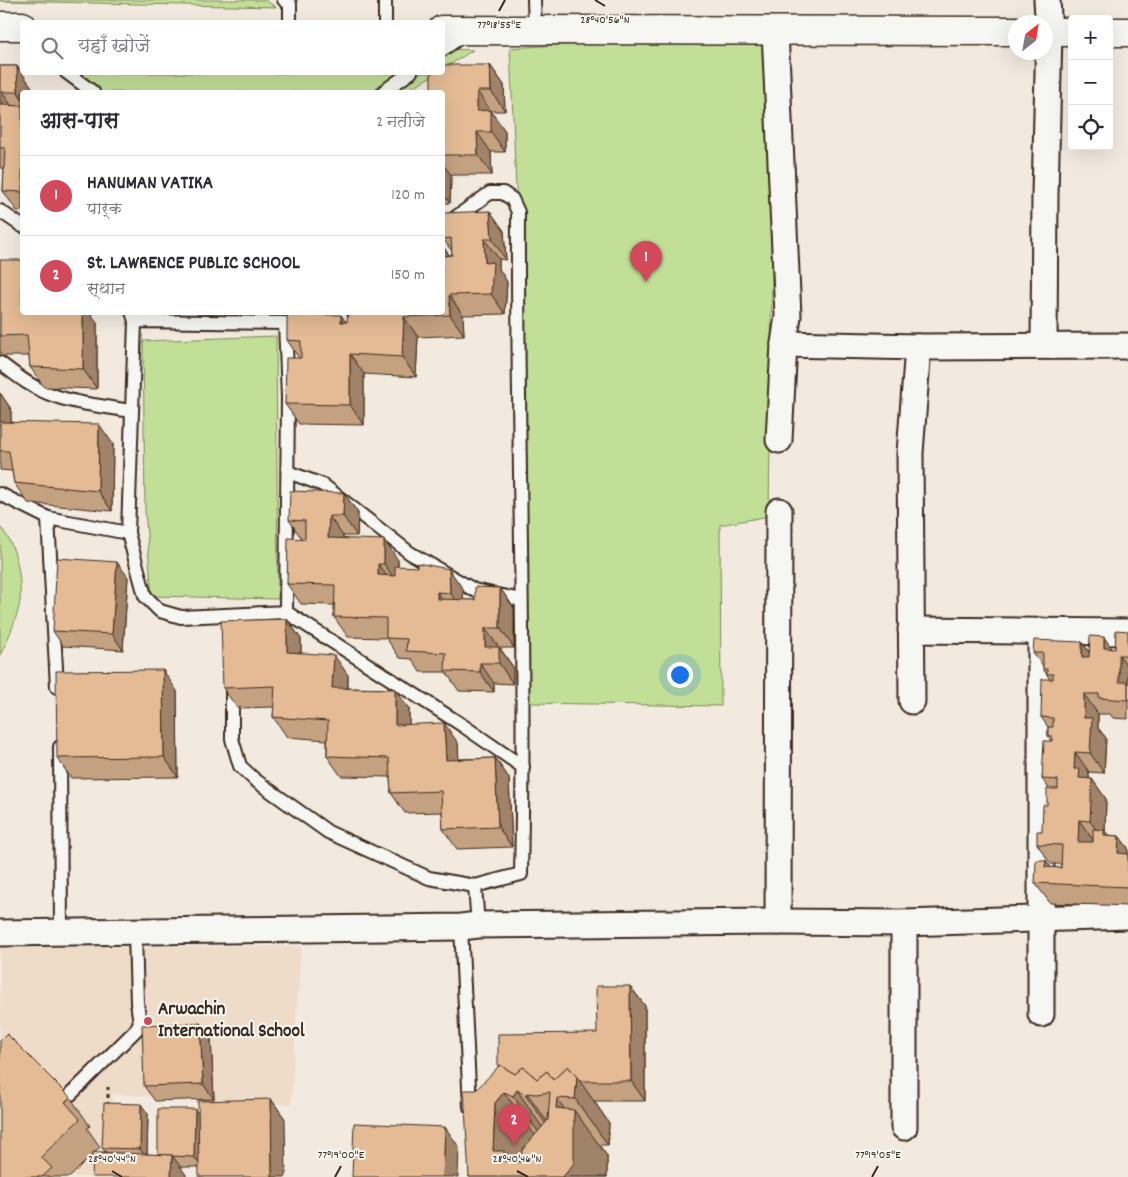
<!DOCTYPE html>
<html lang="hi">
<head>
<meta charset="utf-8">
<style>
  :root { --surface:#fff; --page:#f7f7f7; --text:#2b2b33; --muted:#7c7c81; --line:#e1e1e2; --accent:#d1495b }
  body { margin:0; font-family:Dekko,"Playpen Sans Deva",sans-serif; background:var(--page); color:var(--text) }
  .controls { position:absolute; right:15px; top:15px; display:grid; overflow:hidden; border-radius:5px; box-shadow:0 5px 20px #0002 }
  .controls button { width:45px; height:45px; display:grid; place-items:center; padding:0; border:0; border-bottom:1px solid var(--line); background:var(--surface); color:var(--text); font:25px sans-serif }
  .compass { position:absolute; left:1008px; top:15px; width:45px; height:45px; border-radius:50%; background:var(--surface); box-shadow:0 5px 20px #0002; rotate:31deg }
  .you { position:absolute; left:679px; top:674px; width:18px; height:18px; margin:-12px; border:4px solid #fff; border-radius:50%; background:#1a73e8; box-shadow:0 0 0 8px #1a73e833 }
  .badge { display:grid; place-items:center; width:32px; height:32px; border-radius:50%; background:var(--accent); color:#fff; font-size:16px; font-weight:700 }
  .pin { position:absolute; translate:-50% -41px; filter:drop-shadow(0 1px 2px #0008) }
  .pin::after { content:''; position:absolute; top:26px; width:18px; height:15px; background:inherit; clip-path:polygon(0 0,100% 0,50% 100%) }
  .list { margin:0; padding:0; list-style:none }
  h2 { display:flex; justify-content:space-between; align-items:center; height:65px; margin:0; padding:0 20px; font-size:21px }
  h2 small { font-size:16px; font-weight:400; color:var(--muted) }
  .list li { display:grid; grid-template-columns:32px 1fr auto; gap:15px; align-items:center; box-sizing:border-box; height:80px; padding:0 20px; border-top:1px solid var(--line) }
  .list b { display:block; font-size:19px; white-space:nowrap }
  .list p { margin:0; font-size:16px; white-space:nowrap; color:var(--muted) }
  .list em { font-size:16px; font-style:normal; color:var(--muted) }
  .icon { flex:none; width:28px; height:28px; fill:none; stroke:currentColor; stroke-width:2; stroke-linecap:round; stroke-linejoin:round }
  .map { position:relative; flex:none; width:1128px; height:1177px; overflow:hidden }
  .search { position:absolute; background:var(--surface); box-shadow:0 5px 20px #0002; left:20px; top:20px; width:425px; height:55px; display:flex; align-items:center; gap:12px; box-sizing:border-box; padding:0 18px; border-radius:5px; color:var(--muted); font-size:19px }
  .panel { position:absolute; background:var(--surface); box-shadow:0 5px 20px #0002; left:20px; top:90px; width:425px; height:225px; border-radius:5px }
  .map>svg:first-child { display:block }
</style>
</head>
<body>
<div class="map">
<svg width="1128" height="1177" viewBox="0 0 1128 1177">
  <rect width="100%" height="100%" fill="#f2eadf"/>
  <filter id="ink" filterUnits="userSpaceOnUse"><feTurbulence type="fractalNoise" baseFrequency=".02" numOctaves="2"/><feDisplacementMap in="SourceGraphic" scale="10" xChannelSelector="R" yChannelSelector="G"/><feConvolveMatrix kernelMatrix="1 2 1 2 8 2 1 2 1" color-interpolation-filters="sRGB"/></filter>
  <g filter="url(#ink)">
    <polygon fill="#eedcc9" points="301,946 291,1105 112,1094 113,1177 0,1177 0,947"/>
    <g fill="#c1df97" stroke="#7e845a">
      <polygon points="0,0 265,0 276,7 0,1"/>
      <polygon points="775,31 769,516 720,525 721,706 528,703 523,351 510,48"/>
      <polygon points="443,49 473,50 443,69"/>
      <polygon points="61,73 437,73 404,92 88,92"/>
      <polygon points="276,336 278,599 152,596 145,510 143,341"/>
      <path d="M0 527C16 543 22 578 20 601 19 613 6 645 0 655Z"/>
    </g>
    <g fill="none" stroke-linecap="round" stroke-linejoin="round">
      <defs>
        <g id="lane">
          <polyline points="284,0 290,4 290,22"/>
          <polyline points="385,0 385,22"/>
          <polyline points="534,0 535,30"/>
          <polyline points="442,50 465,34"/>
          <polyline points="66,72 93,92"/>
          <polyline points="383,92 411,72"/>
          <polyline points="0,211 22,226"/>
          <path d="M442 227 490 193H503L512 199 518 212C517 433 526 653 521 874L475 886"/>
          <polyline points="132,312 135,321 128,533 145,596 160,611 181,617 286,612 288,397 285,323 135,321"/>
          <path d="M0 363C15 374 29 386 47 393 74 404 103 406 131 411"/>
          <polyline points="288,472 323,485 410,553 474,590 521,600"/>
          <polyline points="0,494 48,518"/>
          <polyline points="286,612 462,725 523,767"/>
          <polyline points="232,683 232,739 240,766 255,780 328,832 429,878 475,886 478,925"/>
          <polyline points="57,687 48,518 128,533"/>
          <polyline points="60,747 61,933"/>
          <polyline points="461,927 470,1107"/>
          <polyline points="71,1094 136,1030 140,1022 137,1003 135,932"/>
        </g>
        <g id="street">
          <polyline points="775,31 788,316 784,344 779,440"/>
          <polyline points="784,344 918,347 1128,346"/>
          <polyline points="1044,345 1045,195 1049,32 1047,0"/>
          <polyline points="911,630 1128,632"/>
          <polyline points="1041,631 1041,1014"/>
          <polyline points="912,701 910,453 918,347"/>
          <polyline points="778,922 779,511"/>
          <polyline points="904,923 904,1127"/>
          <polyline points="0,933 384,928 461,927 478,925 778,922 904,923 1128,916"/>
        </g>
        <g id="secondary">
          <polyline points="0,26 22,26"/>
          <polyline points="442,30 1016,31"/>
          <polyline points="1046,32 1072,32"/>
          <polyline points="1109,32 1128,32"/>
        </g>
      </defs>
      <use href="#lane" stroke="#3b2a1e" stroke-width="16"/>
      <use href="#street" stroke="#3b2a1e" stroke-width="29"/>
      <use href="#secondary" stroke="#3b2a1e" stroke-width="31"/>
      <polyline stroke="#3b2a1e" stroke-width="3" stroke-dasharray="4 4" stroke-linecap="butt" points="108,1106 108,1087"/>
      <use href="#lane" stroke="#f6f6f2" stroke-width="12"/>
      <use href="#street" stroke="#f6f6f2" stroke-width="25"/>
      <use href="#secondary" stroke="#f6f6f2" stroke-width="28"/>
    </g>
    <g fill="#c4a180" stroke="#3b2a1e">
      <polygon points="490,65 504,85 505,111 491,111 505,131 505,152 491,152 492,175 451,175 450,203 442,203 442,92"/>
      <polygon points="0,66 17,66 31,86 32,92 22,92 22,211 17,211 3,191 4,168 0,168"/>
      <polygon points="490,211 504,231 506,260 499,259 499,269 507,282 505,314 463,315 464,335 418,337 416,377 364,374 364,425 299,424 285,404 299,358 287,340 347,322 348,317 345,312 442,312 444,248 449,255 452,255 452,251 443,239"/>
      <polygon points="0,260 22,312 90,312 97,323 97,389 44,387 30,367 29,356 0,356"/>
      <polygon points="0,393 11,409 11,422 113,444 112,511 28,503 14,483 12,471 0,470"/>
      <polygon points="344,493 358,513 357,536 343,536 343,539 398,560 398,566 463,589 463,600 475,600 500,588 514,608 514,648 500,648 513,667 513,684 494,683 494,692 459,691 446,672 420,672 412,659 400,658 386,638 348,637 334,617 334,605 301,604 287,584 302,539 289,520"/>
      <polygon points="128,577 123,650 63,646 53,631"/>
      <polygon points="287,619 301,639 301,653 348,675 348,688 395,689 409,709 409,725 458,743 458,759 495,758 509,778 512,847 457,849 443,829 442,812 405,813 391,793 390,777 341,776 327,756 327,740 287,737 273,717 274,707 237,708 223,688"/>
      <polygon points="1128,631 1128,719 1113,718 1110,714 1098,714 1098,728 1106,738 1104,773 1089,772 1089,779 1092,779 1106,799 1105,831 1108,835 1119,836 1128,848 1128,906 1050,903 1035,883 1046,860 1051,868 1061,868 1061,864 1051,864 1037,844 1042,831 1047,805 1049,789 1042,779 1051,741 1048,736 1048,727 1041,717 1050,679 1043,669 1043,666 1033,653 1082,642 1090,653 1115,649"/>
      <polygon points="177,691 178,777 71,778 57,758"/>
      <polygon points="630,986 645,1006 645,1101 594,1101 609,1123 608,1145 599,1145 607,1156 607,1177 469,1177 476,1090 597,1033"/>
      <polygon points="200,1023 211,1039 214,1099 155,1101 144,1086"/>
      <polygon points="70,1097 90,1126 87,1128 100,1147 95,1152 106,1152 102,1148 148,1114 147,1154 158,1155 198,1114 271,1099 285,1119 199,1167 180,1167 186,1175 93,1154 70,1177 0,1177"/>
    </g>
    <g fill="#a08368" stroke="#3b2a1e">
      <polygon points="490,65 504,85 505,111 491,91"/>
      <polygon points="17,66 31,86 32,92 22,92 22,99 18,92"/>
      <polygon points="477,91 505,131 505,152 477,111"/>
      <polygon points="2,92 16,112 2,105"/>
      <polygon points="477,132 491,152 492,175 478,155"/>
      <polygon points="442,163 451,175 450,203 442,192"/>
      <polygon points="490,211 504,231 506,260 492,239"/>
      <polygon points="484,239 499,259 499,269 507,282 505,314 491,294 485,263"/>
      <polygon points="444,248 458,268 444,256"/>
      <polygon points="449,295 463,315 464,335 450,315"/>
      <polygon points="83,312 90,312 97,323 97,389 83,369"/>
      <polygon points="341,315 355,335 341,322"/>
      <polygon points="404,317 418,337 416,377 402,357"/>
      <polygon points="350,354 364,374 364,425 350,405"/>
      <polygon points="0,393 11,409 11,442 0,427"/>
      <polygon points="99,424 113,444 112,511 98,491"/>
      <polygon points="344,493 358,513 357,536 343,516"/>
      <polygon points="329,516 343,536 343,558 328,538"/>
      <polygon points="384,540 398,560 398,584 384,564"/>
      <polygon points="117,562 128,577 123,650 112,634"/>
      <polygon points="378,564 393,584 378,575"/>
      <polygon points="449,569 463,589 464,613 450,593"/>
      <polygon points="500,588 514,608 514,648 500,628"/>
      <polygon points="437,592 451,612 437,599"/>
      <polygon points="287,619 301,639 301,672 287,652"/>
      <polygon points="485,628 513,667 513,684 499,663 485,647"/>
      <polygon points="1104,637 1118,657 1104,648"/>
      <polygon points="1082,642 1096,662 1082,657"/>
      <polygon points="334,655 348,675 347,708 332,688"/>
      <polygon points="1119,655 1128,667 1128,695 1119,682"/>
      <polygon points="480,663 494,683 494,692 480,672"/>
      <polygon points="163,670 177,691 178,777 164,757"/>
      <polygon points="395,689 409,709 409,745 395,725"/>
      <polygon points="1084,694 1098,714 1098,728 1106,738 1104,773 1090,753 1084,718"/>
      <polygon points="444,723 458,743 460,780 446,760"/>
      <polygon points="1075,752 1089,772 1089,782 1092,779 1106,799 1105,831 1118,850 1104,841 1090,821 1079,778 1074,769"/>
      <polygon points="495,758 509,778 512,847 498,827"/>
      <polygon points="1079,820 1093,840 1092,862 1078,842"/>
      <polygon points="1119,836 1128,848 1128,867 1118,853"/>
      <polygon points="1046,860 1060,880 1045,867"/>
      <polygon points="630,986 645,1006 645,1101 631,1081"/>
      <polygon points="200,1023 211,1039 214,1099 203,1084"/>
      <polygon points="577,1077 609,1123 608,1145 575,1099"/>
      <polygon points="517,1090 549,1137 546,1143 513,1096"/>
      <polygon points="504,1092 537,1138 512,1177 493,1151 495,1103"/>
      <polygon points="527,1093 560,1140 558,1142 526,1095"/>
      <polygon points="557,1098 574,1123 574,1110 607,1156 607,1177 563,1177 556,1108"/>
      <polygon points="271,1099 285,1119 286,1177 272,1177"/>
      <polygon points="141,1104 148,1114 147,1159 140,1149"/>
      <polygon points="195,1109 202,1120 202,1167 194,1157"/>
      <polygon points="445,1127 459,1147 458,1177 443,1177"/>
      <polygon points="172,1155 186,1175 186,1177 171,1177"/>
    </g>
    <g fill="#e4bb95" stroke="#3b2a1e" fill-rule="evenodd">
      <polygon points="442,65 490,65 491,91 477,91 477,111 491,110 491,132 477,132 478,155 442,155 442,92 431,92 431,72 442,72"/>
      <polygon points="0,66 17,66 18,92 2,92 2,105 22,106 22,192 3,191 5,148 0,148"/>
      <polygon points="490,211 492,239 484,239 485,263 493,262 491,294 449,295 450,315 404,317 402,357 350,354 350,405 285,404 286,358 301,358 301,341 287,340 287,314 341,315 341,322 347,322 348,312 442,312 442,248 444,248 444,256 452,255 451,238 443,239 443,213"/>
      <polygon points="0,260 22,260 22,312 83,312 83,369 30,367 27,335 0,336"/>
      <polygon points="0,422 99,424 98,491 14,483 9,451 0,451"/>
      <polygon points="290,491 344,493 343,516 329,516 328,538 384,540 384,564 378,564 378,575 395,576 395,566 417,567 417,563 449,569 450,593 437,592 437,599 475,600 475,587 500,588 500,628 485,628 485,647 499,647 499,663 480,663 480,672 445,671 446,653 406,651 407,639 386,638 386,618 334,617 335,585 287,584 288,538 305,539 305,521 289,520"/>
      <polygon points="57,558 117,562 112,634 53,631"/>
      <polygon points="287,619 287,652 334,655 332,688 395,689 395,725 444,723 446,760 495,758 498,827 443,829 441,791 391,793 389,758 327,756 328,721 273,717 275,686 223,688 221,621"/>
      <polygon points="1116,630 1128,631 1128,655 1119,655 1119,682 1128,682 1128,700 1099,698 1099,694 1084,694 1084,718 1092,718 1090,753 1075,752 1074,769 1080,769 1079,778 1092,779 1090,821 1079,820 1078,842 1093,842 1093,829 1104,830 1104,835 1119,836 1118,853 1128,854 1128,887 1035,883 1036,860 1046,860 1045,867 1061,868 1062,845 1037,844 1037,831 1042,831 1043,805 1047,805 1047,789 1058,789 1058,780 1042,779 1044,741 1052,741 1052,736 1048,736 1048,727 1053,727 1053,718 1041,717 1042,679 1053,679 1053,674 1047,674 1047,669 1043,669 1043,653 1033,653 1034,640 1082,642 1082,657 1089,657 1090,636 1104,637 1104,648 1115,649"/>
      <polygon points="163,670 164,757 57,758 56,671"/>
      <polygon points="596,986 630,986 631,1081 580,1081 568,1066 553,1080 547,1071 537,1079 523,1067 515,1074 500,1065 498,1067 498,1034 597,1033"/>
      <polygon points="200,1023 203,1084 144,1086 142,1025"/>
      <polygon points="7,1034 70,1097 65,1102 80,1119 41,1157 52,1168 42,1177 0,1177 0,1039 1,1040"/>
      <path d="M500 1065 515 1074 523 1067 537 1079 547 1071 553 1080 568 1066 577 1077 575 1099 557 1098 556 1108 574 1110V1163L563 1177H469L464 1090H476ZM517 1090 526 1095 527 1093 536 1094 550 1092 548 1120 522 1150 521 1162 504 1161V1151H493L495 1103 504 1092 513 1096Z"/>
      <polygon points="271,1099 272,1177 199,1177 198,1101"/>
      <polygon points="104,1103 141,1104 140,1149 102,1148"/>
      <polygon points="158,1109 195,1109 194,1157 172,1156 172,1155 158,1155"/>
      <polygon points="354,1123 445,1127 443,1177 352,1177"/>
      <polygon points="93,1152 172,1155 171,1177 92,1177"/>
    </g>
  </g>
  <path fill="none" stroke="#3b2a1e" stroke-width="2" d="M595 0 605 6M499 11 505 0M112 1171 122 1177M517 1171 528 1177M335 1177 341 1166M872 1177 878 1166"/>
  <circle fill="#d1495b" stroke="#f6f6f2" stroke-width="2" cx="148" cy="1021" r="5"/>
  <g text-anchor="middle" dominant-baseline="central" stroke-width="4" stroke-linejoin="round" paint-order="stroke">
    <g font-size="19" font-weight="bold" fill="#3b2a1e" stroke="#f6f6f2" text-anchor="start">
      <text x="158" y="1010">Arwachin<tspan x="158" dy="22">International School</tspan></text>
    </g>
  </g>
  <g font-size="12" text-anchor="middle" fill="#3b2a1e" stroke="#f6f6f2" stroke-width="4" stroke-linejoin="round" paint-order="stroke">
    <text x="605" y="23">28°40'56"N</text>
    <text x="499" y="28">77°18'55"E</text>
    <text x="341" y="1158">77°19'00"E</text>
    <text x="878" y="1158">77°19'05"E</text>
    <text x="112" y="1162">28°40'44"N</text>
    <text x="517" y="1162">28°40'46"N</text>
  </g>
</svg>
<div class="controls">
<button>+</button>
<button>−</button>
<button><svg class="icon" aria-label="locate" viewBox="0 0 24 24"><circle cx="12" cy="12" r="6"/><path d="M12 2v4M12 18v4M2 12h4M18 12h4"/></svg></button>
</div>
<svg class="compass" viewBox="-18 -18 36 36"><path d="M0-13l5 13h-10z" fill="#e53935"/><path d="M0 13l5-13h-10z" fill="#7c7c81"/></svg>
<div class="you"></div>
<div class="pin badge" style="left:646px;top:282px">1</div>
<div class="pin badge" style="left:514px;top:1145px">2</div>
<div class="search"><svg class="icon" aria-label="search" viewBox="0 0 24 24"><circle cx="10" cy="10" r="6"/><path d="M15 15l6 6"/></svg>यहाँ खोजें</div>
<section class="panel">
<h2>आस-पास<small>2 नतीजे</small></h2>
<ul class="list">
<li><span class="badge">1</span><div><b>HANUMAN VATIKA</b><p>पार्क</p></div><em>120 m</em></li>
<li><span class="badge">2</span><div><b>St. LAWRENCE PUBLIC SCHOOL</b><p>स्थान</p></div><em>150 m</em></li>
</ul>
</section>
</div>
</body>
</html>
